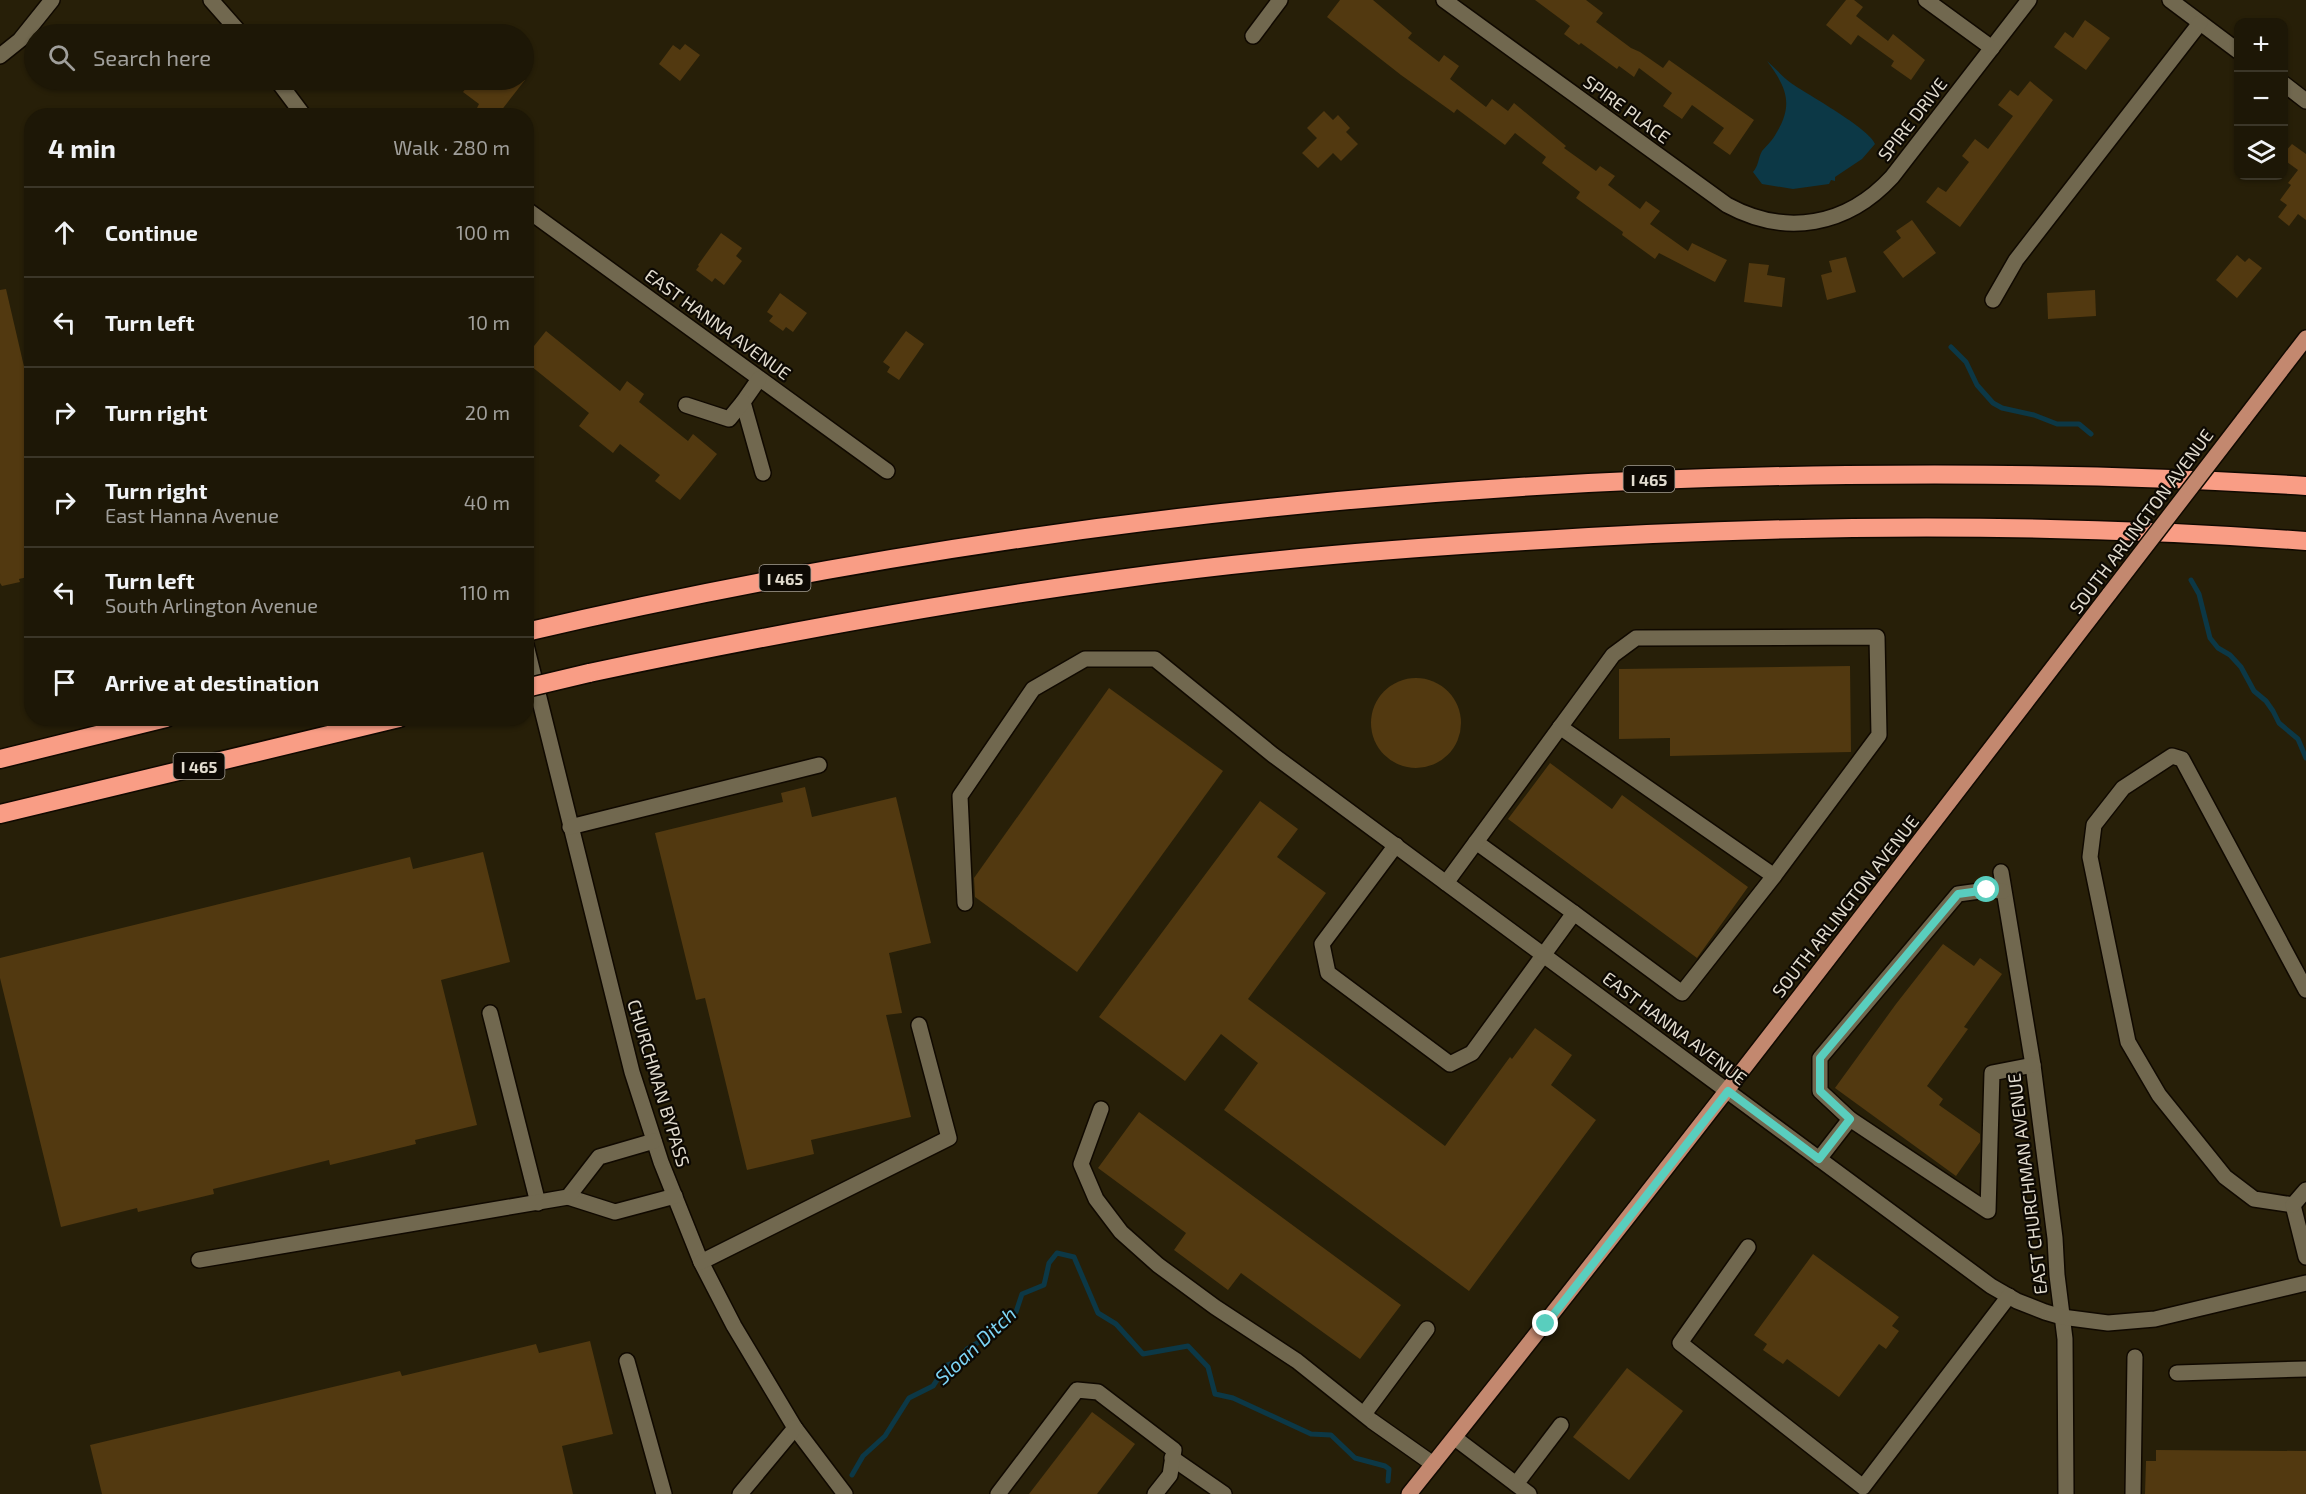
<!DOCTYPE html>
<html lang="en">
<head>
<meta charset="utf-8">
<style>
  :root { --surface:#1d1706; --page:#2a2414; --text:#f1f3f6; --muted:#a09f9b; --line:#3b3628 }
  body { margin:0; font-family:"Exo 2",sans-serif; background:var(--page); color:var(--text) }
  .controls { position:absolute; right:18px; top:18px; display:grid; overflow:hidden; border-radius:12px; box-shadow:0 2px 4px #0004 }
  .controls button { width:54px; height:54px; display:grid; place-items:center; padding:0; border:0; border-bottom:2px solid var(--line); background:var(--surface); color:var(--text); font:30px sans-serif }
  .stop { position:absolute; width:18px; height:18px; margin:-14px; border:4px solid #59cebe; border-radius:50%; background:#fff }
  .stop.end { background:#59cebe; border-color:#fff; box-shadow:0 2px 6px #0008 }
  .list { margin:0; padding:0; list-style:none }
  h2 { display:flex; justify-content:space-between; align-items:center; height:78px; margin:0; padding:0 24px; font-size:26px }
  h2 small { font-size:20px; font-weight:400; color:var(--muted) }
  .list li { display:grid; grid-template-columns:39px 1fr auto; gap:18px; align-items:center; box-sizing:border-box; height:90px; padding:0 24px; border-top:2px solid var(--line) }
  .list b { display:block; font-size:22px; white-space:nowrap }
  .list p { margin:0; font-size:20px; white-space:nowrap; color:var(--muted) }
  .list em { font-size:20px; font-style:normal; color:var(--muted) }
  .icon { flex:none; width:33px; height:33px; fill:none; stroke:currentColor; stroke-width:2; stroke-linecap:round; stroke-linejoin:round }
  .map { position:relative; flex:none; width:2306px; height:1494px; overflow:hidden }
  .search { position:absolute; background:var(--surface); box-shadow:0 2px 4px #0004; left:24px; top:24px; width:510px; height:66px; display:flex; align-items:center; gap:15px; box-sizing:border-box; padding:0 21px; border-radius:33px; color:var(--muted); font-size:22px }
  .panel { position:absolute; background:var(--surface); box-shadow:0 2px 4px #0004; left:24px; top:108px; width:510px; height:618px; border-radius:24px }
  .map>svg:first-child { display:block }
</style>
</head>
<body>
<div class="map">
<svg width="2306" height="1494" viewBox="0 0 2306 1494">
  <rect width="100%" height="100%" fill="#271f08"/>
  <path fill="#0c3846" d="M1767 61C1775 68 1783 77 1791 83 1808 95 1869 128 1875 144L1862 159 1835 177V181L1831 180 1829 184 1793 189 1762 184 1753 172C1759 165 1758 158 1762 151 1766 146 1771 142 1774 137 1794 106 1788 89 1767 61Z"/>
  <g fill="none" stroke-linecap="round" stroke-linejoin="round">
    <g stroke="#0c3846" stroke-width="5">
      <polyline points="1951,347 1966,362 1977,385 1993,403 2002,408 2034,415 2057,424 2079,424 2091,434"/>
      <polyline points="2191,580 2199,594 2210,638 2218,648 2230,655 2241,667 2254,691 2266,701 2273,711 2279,723 2298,739 2306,758"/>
      <polyline points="852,1475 863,1456 885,1436 909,1398 933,1386 947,1365 958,1361 967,1349 979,1342 987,1331 1016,1312 1022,1294 1044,1285 1049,1263 1057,1253 1074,1257 1098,1313 1116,1324 1143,1354 1188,1346 1208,1367 1215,1394 1233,1398 1311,1434 1331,1435 1355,1458 1385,1466 1389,1469 1388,1481"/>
    </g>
  </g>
  <g fill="#523910">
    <polygon points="1340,0 1373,0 1412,33 1408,38 1439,62 1444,55 1459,66 1450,79 1486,107 1492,99 1508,111 1514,103 1566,146 1564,148 1596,171 1600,166 1615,176 1608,185 1640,209 1646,201 1660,211 1650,224 1688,251 1692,243 1727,260 1715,282 1659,253 1655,259 1622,235 1623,232 1576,198 1580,192 1542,163 1546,157 1515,133 1505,145 1457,109 1454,113 1401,75 1327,17"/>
    <polygon points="1535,0 1586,0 1603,13 1596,22 1631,48 1640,52 1663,68 1669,60 1754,120 1730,155 1713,143 1724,128 1692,105 1682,119 1663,106 1672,93 1639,68 1634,77 1619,66 1617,69 1581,43 1579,45 1564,34 1570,26"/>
    <polygon points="1846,0 1854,0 1863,7 1856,16 1888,41 1893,34 1925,60 1911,80 1891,66 1894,61 1858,35 1851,45 1826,25"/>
    <polygon points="2085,20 2110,38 2086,70 2054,47 2065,32 2073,38"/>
    <polygon points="685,44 700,55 680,81 659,64 673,45 680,50"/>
    <polygon points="473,80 483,80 491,85 496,80 525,80 497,116 487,116 477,108 479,104 463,92"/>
    <polygon points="2030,81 2053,100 1960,227 1926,202 1938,187 1946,192 1969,162 1962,156 1975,139 1988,149 2013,116 1998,105 2010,90 2018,96"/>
    <polygon points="1324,111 1333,120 1338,115 1350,128 1346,132 1358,144 1341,161 1333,153 1318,168 1302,153 1317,138 1307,128"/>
    <polygon points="2292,144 2306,154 2306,220 2298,214 2289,226 2278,217 2287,205 2280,200 2291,185 2288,183 2298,170 2283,159 2283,154"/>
    <polygon points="1912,220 1936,253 1903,278 1883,252 1901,238 1896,231"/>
    <polygon points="721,233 742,248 736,256 742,261 724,285 715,278 712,282 696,270 699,266 698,265"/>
    <polygon points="2237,255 2245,262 2249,258 2262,268 2237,298 2216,280"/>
    <polygon points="1846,257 1856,292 1827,300 1821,275 1832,272 1829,261"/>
    <polygon points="1749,263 1769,265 1767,275 1785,278 1782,307 1744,302"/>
    <polygon points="6,289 32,401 32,576 19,579 20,582 2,586 0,583 0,290"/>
    <polygon points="2095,290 2096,316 2048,319 2047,293"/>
    <polygon points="780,293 807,313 793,332 786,327 783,331 769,321 773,316 767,312"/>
    <polygon points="546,331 620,391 627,381 644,394 639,402 688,441 693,434 717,454 680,500 655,481 660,475 620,444 613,453 579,426 589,413 526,362 526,356"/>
    <polygon points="906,331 924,344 899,380 887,372 890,367 883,362"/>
    <polygon points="1850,666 1851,752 1670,756 1670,738 1619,739 1619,669"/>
    <circle cx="1416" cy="723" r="45"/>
    <polygon points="1109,688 1223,771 1077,972 975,897 974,878"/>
    <polygon points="1550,763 1612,809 1622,795 1748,887 1697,958 1508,819"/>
    <polygon points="805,787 812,817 896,797 931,943 889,953 902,1013 886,1015 911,1117 811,1140 814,1154 747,1170 705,998 696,1000 655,833 783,802 781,793"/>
    <polygon points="1260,801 1298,829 1277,857 1326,893 1248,999 1445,1146 1510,1057 1512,1059 1535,1028 1572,1055 1551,1085 1596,1120 1469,1291 1224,1110 1258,1063 1221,1034 1185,1081 1099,1017"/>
    <polygon points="483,852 510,962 441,980 477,1125 415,1140 416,1144 330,1165 329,1160 213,1189 214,1194 138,1212 137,1208 61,1227 0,978 0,958 410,857 413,869"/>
    <polygon points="1943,944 1974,966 1980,958 2002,974 1964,1027 1968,1029 1927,1086 1943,1099 1939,1105 1980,1134 1980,1142 1956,1176 1835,1088 1896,1004"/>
    <polygon points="1139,1112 1401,1305 1360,1359 1241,1273 1228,1290 1174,1250 1186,1233 1098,1168"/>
    <polygon points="1813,1254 1899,1317 1892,1326 1899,1331 1886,1349 1879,1344 1839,1397 1787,1359 1783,1364 1763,1350 1767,1344 1754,1335"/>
    <polygon points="590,1341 613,1434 562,1446 573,1494 102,1494 90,1445 400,1371 402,1376 536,1344 539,1353"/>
    <polygon points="1627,1368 1683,1411 1629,1480 1573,1437"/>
    <polygon points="1092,1412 1135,1444 1097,1494 1029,1494"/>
    <polygon points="2156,1450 2306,1451 2306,1494 2145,1494 2146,1461 2156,1461"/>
  </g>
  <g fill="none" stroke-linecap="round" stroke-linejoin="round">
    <defs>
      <g id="minor">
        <polyline points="211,0 241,34"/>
        <path d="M1444 0 1727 205C1786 237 1847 226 1892 177L2029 0"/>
        <polyline points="1926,0 1992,48"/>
        <polyline points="2170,0 2238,51"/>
        <polyline points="1253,36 1280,0"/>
        <polyline points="0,56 20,40 52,0"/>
        <polyline points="277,80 304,116"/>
        <polyline points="2284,84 2306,101"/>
        <polyline points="526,209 887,471"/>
        <polyline points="1993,300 2016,260 2200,23"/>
        <polyline points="759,379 743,402 763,473"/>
        <polyline points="686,405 729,419 743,402"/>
        <polyline points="526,645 632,1072 661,1162 701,1262 734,1326 795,1428 845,1494"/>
        <polyline points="1560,727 1774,876"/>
        <polyline points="570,827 819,765"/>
        <polyline points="1476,842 1574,913"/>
        <polyline points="1396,845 1322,944 1328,973 1450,1064 1472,1053 1574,913 1682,993 1774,876 1879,735 1877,637 1636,638 1613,655 1446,883"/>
        <polyline points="2001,872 2033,1065 2055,1238 2057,1275 2065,1339 2066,1494"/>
        <polyline points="965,903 960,796 1033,689 1085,659 1155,659 1273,755 1991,1286 2017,1301 2045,1312 2062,1317 2108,1323 2155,1319 2306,1283"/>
        <polyline points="490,1013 538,1203"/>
        <polyline points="1101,1109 1081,1164 1096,1199 1121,1232 1158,1265 1215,1307 1297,1361 1372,1421 1433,1464"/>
        <polyline points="1850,1119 1820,1091 1820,1058 1958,894 1987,890 2003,891"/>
        <polyline points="1819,1159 1850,1119 1988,1211 1992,1073 2033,1065"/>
        <polyline points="568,1197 615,1212 675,1196"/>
        <polyline points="2293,1205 2254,1199 2225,1177 2159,1095 2128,1042 2090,857 2094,825 2123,788 2172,756 2182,759 2306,990"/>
        <polyline points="2293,1205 2306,1257"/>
        <polyline points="2293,1205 2306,1190"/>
        <polyline points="1748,1247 1680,1343 1863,1487 2009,1296"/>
        <polyline points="199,1260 568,1197 599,1157 654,1141"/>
        <polyline points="701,1262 949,1138 919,1025"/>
        <polyline points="627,1361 664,1494"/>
        <polyline points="2177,1373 2306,1369"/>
        <polyline points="1364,1414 1427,1329"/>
        <polyline points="1455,1438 1529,1494"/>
        <polyline points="1172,1458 1224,1494"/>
        <polyline points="1516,1484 1561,1425"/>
        <polyline points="740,1494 795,1428"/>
        <polyline points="998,1494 1077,1390 1098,1392 1174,1450 1170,1475 1155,1494"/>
        <polyline points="2133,1494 2135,1357"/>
      </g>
      <g id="major">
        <polyline points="2243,420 2306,338"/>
        <path d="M1409 1494C1647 1197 1878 895 2110 593"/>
      </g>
      <g id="highway">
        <path d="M526 632C959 531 1403 480 1847 475 2000 473 2153 476 2306 486"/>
        <path d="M589 673C764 636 941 603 1119 579 1254 560 1389 549 1525 541 1785 524 2046 522 2306 541"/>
        <polyline points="0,759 166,718"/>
        <polyline points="0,814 399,718"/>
      </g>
    </defs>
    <use href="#minor" stroke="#100900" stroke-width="18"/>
    <use href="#major" stroke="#100900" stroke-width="18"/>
    <use href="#highway" stroke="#100900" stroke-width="21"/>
    <use href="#minor" stroke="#71684f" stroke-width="15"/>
    <use href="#major" stroke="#c3886f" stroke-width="15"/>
    <use href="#highway" stroke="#f99d85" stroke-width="18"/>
    <defs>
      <polyline id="major-bridge" points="2110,593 2243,420"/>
      <polyline id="highway-bridge" points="526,688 589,673"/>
    </defs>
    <use href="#major-bridge" stroke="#100900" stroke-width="18" stroke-linecap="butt"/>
    <use href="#highway-bridge" stroke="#100900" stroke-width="21" stroke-linecap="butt"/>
    <use href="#major-bridge" stroke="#c3886f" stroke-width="15"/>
    <use href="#highway-bridge" stroke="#f99d85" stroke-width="18"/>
  </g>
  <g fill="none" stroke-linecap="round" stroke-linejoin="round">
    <polyline stroke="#59cebe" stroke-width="8" points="1546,1324 1728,1091 1819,1159 1850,1119 1820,1091 1820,1058 1958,894 1987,890"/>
  </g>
  <g text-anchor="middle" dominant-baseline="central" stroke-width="4.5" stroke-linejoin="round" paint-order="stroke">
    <g fill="#0d0903" stroke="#a29d92" stroke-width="1.5">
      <rect x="1623.5" y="466" width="51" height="26" rx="4.5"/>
      <rect x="759.5" y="565" width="51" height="26" rx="4.5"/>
      <rect x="173.5" y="753" width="51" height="26" rx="4.5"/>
    </g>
    <g font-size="16" font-weight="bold" fill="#e2dccf">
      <text x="1649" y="479">I 465</text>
      <text x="785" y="578">I 465</text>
      <text x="199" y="766">I 465</text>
    </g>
    <g font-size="18" fill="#e2dccf" stroke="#0d0903">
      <text transform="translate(1627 109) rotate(36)">SPIRE PLACE</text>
      <text transform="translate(1912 119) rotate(-52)">SPIRE DRIVE</text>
      <text transform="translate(718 324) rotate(36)">EAST HANNA AVENUE</text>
      <text transform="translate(2141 521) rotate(-53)">SOUTH ARLINGTON AVENUE</text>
      <text transform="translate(1845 906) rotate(-52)">SOUTH ARLINGTON AVENUE</text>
      <text transform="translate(1675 1028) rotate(37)">EAST HANNA AVENUE</text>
      <text transform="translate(659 1083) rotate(73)">CHURCHMAN BYPASS</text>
      <text transform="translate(2027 1184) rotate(-97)">EAST CHURCHMAN AVENUE</text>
    </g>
    <g font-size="20" font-style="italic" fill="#7dd4f5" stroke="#0d0903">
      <text transform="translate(975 1345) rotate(-43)">Sloan Ditch</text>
    </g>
  </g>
</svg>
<div class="controls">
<button>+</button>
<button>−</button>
<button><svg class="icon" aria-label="layers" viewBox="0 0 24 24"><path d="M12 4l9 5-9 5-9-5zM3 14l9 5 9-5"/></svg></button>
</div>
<div class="stop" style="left:1987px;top:890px"></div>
<div class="stop end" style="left:1546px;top:1324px"></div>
<div class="search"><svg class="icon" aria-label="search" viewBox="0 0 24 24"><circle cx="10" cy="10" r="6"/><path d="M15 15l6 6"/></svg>Search here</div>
<section class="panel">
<h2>4 min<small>Walk · 280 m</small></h2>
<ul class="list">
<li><svg class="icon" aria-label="ahead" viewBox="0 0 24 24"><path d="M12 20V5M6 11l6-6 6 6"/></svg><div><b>Continue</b></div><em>100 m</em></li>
<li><svg class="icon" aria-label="left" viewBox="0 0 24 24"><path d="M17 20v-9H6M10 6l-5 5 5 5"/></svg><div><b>Turn left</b></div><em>10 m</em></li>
<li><svg class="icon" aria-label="right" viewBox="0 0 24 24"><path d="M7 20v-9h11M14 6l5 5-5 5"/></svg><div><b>Turn right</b></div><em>20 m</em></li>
<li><svg class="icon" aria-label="right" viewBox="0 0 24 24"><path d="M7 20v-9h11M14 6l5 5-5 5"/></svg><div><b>Turn right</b><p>East Hanna Avenue</p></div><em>40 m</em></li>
<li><svg class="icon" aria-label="left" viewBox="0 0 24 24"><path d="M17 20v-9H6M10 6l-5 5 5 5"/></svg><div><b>Turn left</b><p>South Arlington Avenue</p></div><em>110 m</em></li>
<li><svg class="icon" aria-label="arrive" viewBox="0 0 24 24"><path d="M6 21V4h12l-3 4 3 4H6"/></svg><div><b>Arrive at destination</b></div></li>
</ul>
</section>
</div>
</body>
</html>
